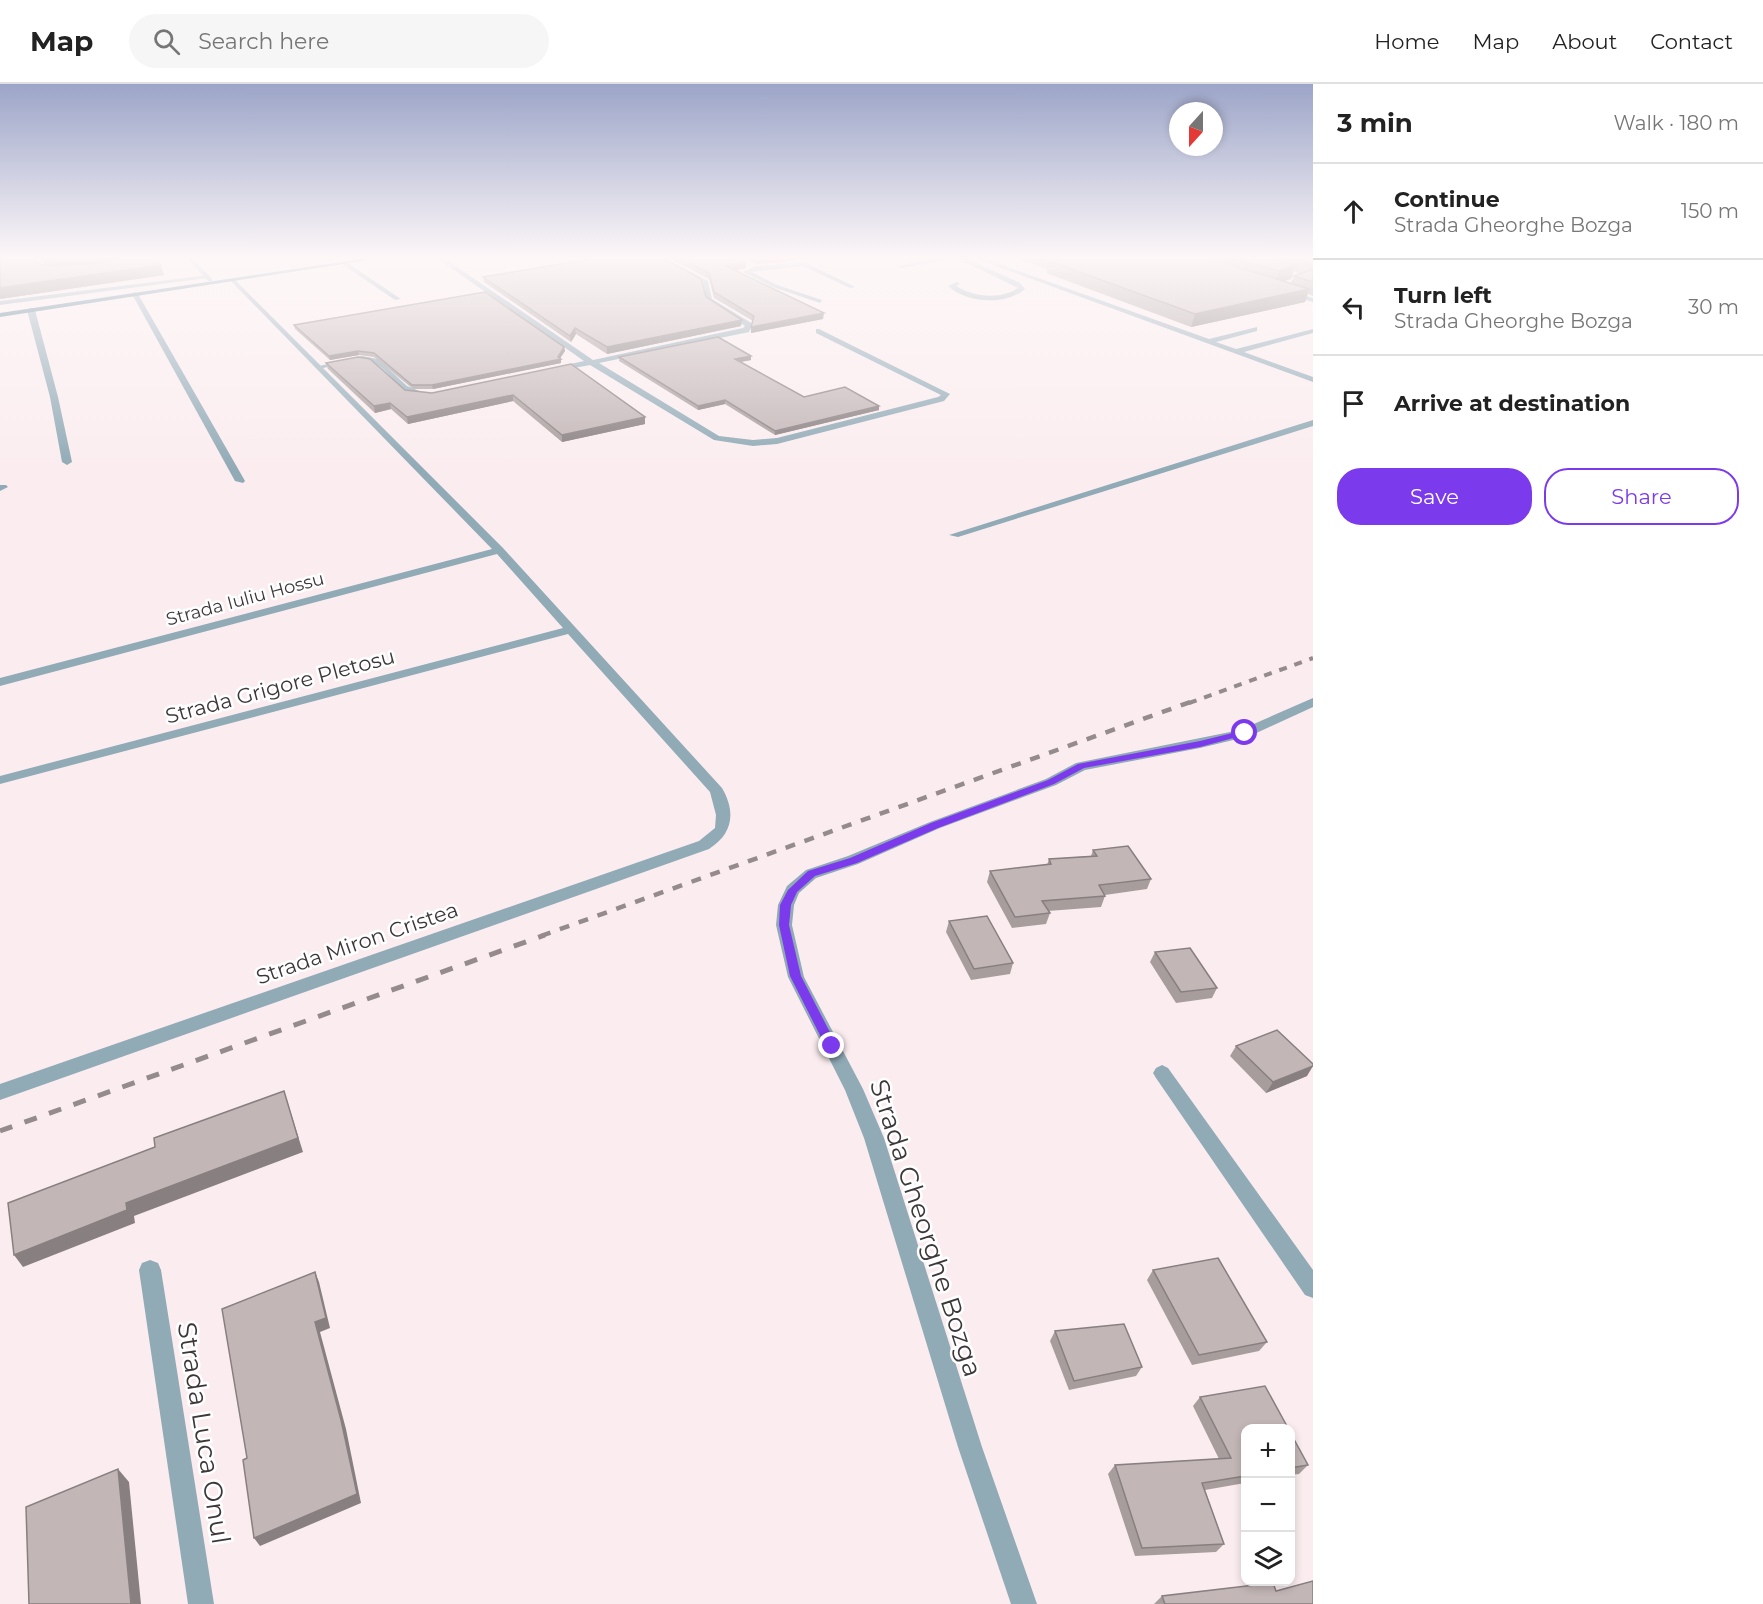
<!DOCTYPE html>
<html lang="en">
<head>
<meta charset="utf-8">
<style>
  :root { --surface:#fff; --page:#f6f6f6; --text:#222; --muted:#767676; --line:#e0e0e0; --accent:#7c3aed }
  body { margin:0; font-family:Montserrat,sans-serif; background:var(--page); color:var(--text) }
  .controls { position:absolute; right:18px; bottom:18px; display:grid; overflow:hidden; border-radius:12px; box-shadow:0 3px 9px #0003 }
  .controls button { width:54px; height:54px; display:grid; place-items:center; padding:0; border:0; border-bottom:2px solid var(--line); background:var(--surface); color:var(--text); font:30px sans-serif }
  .compass { position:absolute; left:1169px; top:18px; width:54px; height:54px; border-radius:50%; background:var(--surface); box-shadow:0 3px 9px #0003; rotate:201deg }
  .stop { position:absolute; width:18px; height:18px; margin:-14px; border:4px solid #7c3aed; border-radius:50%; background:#fff }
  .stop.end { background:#7c3aed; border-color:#fff; box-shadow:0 2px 6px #0008 }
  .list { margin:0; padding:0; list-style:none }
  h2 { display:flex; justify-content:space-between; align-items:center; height:78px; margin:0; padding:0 24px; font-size:26px }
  h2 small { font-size:20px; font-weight:400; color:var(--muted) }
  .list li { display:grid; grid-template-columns:39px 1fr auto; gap:18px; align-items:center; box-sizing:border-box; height:96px; padding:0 24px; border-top:2px solid var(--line) }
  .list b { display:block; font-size:22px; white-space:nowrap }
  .list p { margin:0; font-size:20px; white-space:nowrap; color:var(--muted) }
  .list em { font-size:20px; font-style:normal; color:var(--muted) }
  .actions { display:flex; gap:12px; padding:18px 24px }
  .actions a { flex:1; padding:14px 0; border:2px solid var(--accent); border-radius:24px; text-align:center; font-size:21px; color:var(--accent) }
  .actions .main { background:var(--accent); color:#fff }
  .icon { flex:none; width:33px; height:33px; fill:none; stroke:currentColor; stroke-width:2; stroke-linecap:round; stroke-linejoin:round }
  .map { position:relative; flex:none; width:1313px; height:1520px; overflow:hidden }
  header { display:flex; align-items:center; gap:36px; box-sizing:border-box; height:84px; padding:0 30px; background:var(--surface); border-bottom:2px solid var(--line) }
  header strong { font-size:28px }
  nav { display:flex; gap:33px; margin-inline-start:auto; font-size:21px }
  .search { width:420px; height:54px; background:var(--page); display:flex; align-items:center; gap:15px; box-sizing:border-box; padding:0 21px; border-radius:33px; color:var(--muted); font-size:22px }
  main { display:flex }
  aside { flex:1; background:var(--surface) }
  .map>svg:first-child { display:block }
</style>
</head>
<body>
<header>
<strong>Map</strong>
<div class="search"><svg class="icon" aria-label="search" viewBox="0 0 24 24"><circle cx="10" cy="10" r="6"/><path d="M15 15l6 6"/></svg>Search here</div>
<nav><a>Home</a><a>Map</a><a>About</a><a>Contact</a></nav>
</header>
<main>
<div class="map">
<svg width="1313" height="1520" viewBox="0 0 1313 1520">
  <rect width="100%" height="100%" fill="#fbedef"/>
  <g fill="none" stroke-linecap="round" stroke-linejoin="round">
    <g fill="#90aab6" fill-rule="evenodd">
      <polygon points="29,172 35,172 47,186 58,190 55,192 43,189"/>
      <polygon points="434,172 441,172 593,276 743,244 745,242 707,217 703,199 654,172 661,172 708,197 712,215 753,240 749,248 599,279 719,352 753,356 777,354 938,313 941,311 816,249 816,245 819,245 950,310 944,317 777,360 753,362 714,356 590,281 552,288 552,284 584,277"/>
      <path d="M948 172H961L1020 199 1025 205C1005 222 967 219 948 202L957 198 960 200 956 202C974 213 1000 216 1018 204L956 174 902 184 899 182Z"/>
      <polygon points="969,172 977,172 1209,255 1257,243 1257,247 1216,258 1236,265 1313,245 1313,249 1244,268 1313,293 1313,298"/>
      <polygon points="342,178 346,178 401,215 395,216 342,180"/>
      <polygon points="804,178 855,203 850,204 803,182 752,188 777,201 822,216 820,219 773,203 743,188 756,182"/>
      <polygon points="209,191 207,194 0,221 0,217"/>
      <polygon points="1288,207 1313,214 1313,218 1286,210"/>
      <path d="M362 272 378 275 407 302 429 311 425 314C395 311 393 286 371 278 355 273 334 282 319 285L315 283Z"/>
      <polygon points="1313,336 1313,342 958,453 949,451"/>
    </g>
    <g fill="#90aab6" fill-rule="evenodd">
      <polygon points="185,172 191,172 212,195 212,197 208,197"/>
      <path d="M233 194 503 464 722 704C736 728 733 750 709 765L0 1016V1000L699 757 715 744 716 731 710 708 568 550 0 700V692L563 544 497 470 0 602V594L492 465 231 197Z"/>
      <polygon points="135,208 138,210 245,397 243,399 235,397 132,210"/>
      <polygon points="31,224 35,226 58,313 72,378 67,381 62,378 50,313 27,226"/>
      <polygon points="0,401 6,401 8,403 0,407"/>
      <polygon points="1313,614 1313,623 1250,652 1200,664 1085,686 1056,701 940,744 858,780 816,794 799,809 794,821 792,841 804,893 863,1005 884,1054 982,1363 1037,1520 1011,1520 958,1363 864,1054 845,1006 788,893 776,841 778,821 787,802 806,786 848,772 930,738 1046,695 1076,679 1240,646"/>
      <polygon points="1162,981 1168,984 1313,1186 1313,1214 1305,1211 1156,994 1153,989 1156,984"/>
      <polygon points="150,1176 158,1179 161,1186 214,1520 188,1520 139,1186 142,1179"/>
    </g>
    <polygon fill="#3d6e84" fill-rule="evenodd" points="381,172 395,172 0,233 0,229"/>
    <polyline stroke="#958b8c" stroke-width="4" stroke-dasharray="8 8" stroke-linecap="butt" points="1189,619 1313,574"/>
    <polyline stroke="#958b8c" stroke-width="4.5" stroke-dasharray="10 10" stroke-linecap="butt" points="541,852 1193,617"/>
    <polyline stroke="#958b8c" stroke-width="5" stroke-dasharray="13 13" stroke-linecap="butt" points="0,1047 545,851"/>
  </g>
  <g fill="#a89d9d" fill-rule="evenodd">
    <polygon points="37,172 153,172 164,191 0,215 38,180 46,181"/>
    <polygon points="665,172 733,172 746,178 746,184 734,186 823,235 751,249 753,237 714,214 709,195"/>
    <polygon points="741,172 813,172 781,178 757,180"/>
    <path d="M1022 172H1313V212L1308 210 1305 218 1191 243 1046 189 1047 185 1022 176ZM1294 187 1300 190 1294 192 1291 199 1283 197 1291 195Z"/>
    <polygon points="483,193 706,213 741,242 607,270 576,250 571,258 484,198"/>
    <polygon points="294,241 564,263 565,267 560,274 561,275 561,279 433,305 413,305 374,273 359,271 330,276 295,245"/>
    <polygon points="619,273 751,276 740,278 804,313 879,322 879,326 775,351 725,320 698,326 619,277"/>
    <polygon points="326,279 405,306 432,309 571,280 645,333 645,340 562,358 513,317 408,340 391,325 375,329 328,285"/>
    <polygon points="1093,766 1151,795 1147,805 1105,811 1105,812 1101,823 1048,827 1050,829 1046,840 1012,844 987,798 990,787 1047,781 1049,775 1091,772"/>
    <polygon points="949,837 1013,879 1010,890 971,896 946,848"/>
    <polygon points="1155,868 1217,904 1212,914 1176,919 1150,878"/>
    <polygon points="1236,962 1307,992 1266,1009 1230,972"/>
    <polygon points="1153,1186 1267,1258 1259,1267 1192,1281 1147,1196"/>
    <polygon points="1055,1247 1142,1283 1136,1292 1069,1306 1050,1257"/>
    <polygon points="1200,1313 1245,1344 1245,1399 1205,1406 1224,1460 1216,1468 1135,1472 1108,1390 1115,1381 1219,1375 1193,1322"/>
    <polygon points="1290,1348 1308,1381 1299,1390 1290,1391"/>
    <polygon points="1276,1507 1313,1520 1154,1520 1162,1512"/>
  </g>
  <g fill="#887f80">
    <polygon points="78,172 146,172 57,186 54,175"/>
    <polygon points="784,172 813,172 781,178 757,180 758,174"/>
    <polygon points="746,178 746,184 726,188 726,182"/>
    <polygon points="161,181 164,191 0,215 0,204"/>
    <polygon points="1295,182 1291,195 1275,200 1279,187"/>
    <polygon points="1309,205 1305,218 1191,243 1195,230"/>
    <polygon points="824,229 823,235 751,249 751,243"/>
    <polygon points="742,236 741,242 607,270 607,263"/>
    <polygon points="575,244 576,250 571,258 570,252"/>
    <polygon points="564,263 565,267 559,276 561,275 561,279 433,305 432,301 558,273"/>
    <polygon points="358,267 359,271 330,276 329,272"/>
    <polygon points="751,272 751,276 735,279 735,275"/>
    <polygon points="513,311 513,317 408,340 407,333"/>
    <polygon points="725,316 725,320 698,326 698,322"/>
    <polygon points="390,319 391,325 375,329 374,322"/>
    <polygon points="879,322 879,326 775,351 775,347"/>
    <polygon points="645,333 645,340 562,358 562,351"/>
    <polygon points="1313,982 1307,992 1266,1009 1273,998"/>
    <polygon points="284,1007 303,1068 134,1132 135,1139 23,1183 14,1171 126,1119"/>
    <polygon points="315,1188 319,1198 330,1244 320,1248 346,1345 361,1419 260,1462 254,1454"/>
    <polygon points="118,1385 129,1398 141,1520 131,1520"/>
  </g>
  <g fill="#c3b6b7" stroke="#887f80" stroke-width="1.5">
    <polygon points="0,172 31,172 38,180 50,182 100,179 133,172 153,172 161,181 0,204"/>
    <polygon points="43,172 78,172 54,175 45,174"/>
    <polygon points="609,172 659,172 701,195 706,213 742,236 607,263 575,244 570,252 483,193"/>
    <polygon points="676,172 733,172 746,178 726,182 824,229 751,243 754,232 714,208 709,189"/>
    <polygon points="752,172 784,172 758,174"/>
    <polygon points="1045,172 1201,172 1309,205 1195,230 1049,177 1057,176"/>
    <polygon points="1226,172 1267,172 1295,182 1279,187"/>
    <polygon points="1289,172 1313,172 1313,180"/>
    <polygon points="1313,181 1313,198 1294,192 1312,186"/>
    <polygon points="485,208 564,263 558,273 561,275 432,301 412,301 374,269 358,267 329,272 294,241"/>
    <polygon points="718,253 751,272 735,275 804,313 845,303 879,322 775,347 725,316 698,322 619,273"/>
    <polygon points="358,273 370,275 405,306 432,309 571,280 645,333 562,351 513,311 407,333 390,319 374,322 326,279"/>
    <polygon points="1128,762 1151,795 1099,801 1105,812 1042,817 1050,829 1015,833 990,787 1051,780 1049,775 1097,772 1093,766"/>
    <polygon points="987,832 1013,879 974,885 949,837"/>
    <polygon points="1190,864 1217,904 1181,908 1155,868"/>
    <polygon points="1277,946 1313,980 1313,982 1273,998 1236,962"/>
    <polygon points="284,1007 298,1054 126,1119 127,1126 14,1171 8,1119 155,1063 154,1054"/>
    <polygon points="1218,1174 1267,1258 1199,1271 1153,1186"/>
    <polygon points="315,1188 326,1234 315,1238 341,1336 357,1410 254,1454 243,1376 247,1374 222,1225"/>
    <polygon points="1124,1240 1142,1283 1074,1297 1055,1247"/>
    <polygon points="1265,1302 1288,1344 1245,1344 1245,1392 1202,1399 1224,1460 1142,1464 1115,1381 1231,1374 1200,1313"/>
    <polygon points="1290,1348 1308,1381 1290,1384"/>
    <polygon points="118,1385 131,1520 29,1520 26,1423"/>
    <polygon points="1313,1497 1313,1520 1165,1520 1162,1512 1273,1499 1276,1507"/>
  </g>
  <linearGradient id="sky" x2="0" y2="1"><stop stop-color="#9ca5c8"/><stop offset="0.45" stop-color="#fdf7f8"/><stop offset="1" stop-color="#fdf7f8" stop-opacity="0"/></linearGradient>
  <rect width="1313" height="385" fill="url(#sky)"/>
  <polygon fill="#7c3aed" points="1245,646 1249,649 1248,650 1200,663 1084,684 1054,700 938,744 857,779 815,792 797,808 791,821 789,841 801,892 837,962 836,965 827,965 790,892 779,841 780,821 788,806 808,787 850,774 931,739 1048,696 1078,680 1200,657"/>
  <g text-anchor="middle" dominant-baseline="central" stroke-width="5" stroke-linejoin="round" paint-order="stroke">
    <g font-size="18" fill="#3d3738" stroke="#fff">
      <text transform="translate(245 515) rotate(-15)">Strada Iuliu Hossu</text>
    </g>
    <g font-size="21" fill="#3d3738" stroke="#fff">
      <text transform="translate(280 602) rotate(-15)">Strada Grigore Pletosu</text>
      <text transform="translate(357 859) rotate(-19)">Strada Miron Cristea</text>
    </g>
    <g font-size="26" fill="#3d3738" stroke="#fff">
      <text transform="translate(926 1144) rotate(72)">Strada Gheorghe Bozga</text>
      <text transform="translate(204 1349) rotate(81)">Strada Luca Onul</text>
    </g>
  </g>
</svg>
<div class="controls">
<button>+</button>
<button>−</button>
<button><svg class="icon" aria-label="layers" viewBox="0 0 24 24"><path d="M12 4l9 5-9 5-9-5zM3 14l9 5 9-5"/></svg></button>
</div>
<svg class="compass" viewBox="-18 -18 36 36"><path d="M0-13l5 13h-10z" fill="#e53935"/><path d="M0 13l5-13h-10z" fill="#767676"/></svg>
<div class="stop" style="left:1245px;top:649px"></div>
<div class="stop end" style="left:832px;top:962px"></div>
</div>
<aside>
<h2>3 min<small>Walk · 180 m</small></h2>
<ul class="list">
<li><svg class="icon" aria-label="ahead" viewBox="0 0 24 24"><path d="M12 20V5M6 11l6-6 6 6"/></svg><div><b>Continue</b><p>Strada Gheorghe Bozga</p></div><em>150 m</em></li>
<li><svg class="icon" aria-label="left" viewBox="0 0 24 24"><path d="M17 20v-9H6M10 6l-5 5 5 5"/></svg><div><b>Turn left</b><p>Strada Gheorghe Bozga</p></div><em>30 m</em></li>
<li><svg class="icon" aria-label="arrive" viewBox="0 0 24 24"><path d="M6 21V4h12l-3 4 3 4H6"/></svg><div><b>Arrive at destination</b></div></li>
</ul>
<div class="actions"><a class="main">Save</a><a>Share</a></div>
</aside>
</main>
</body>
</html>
